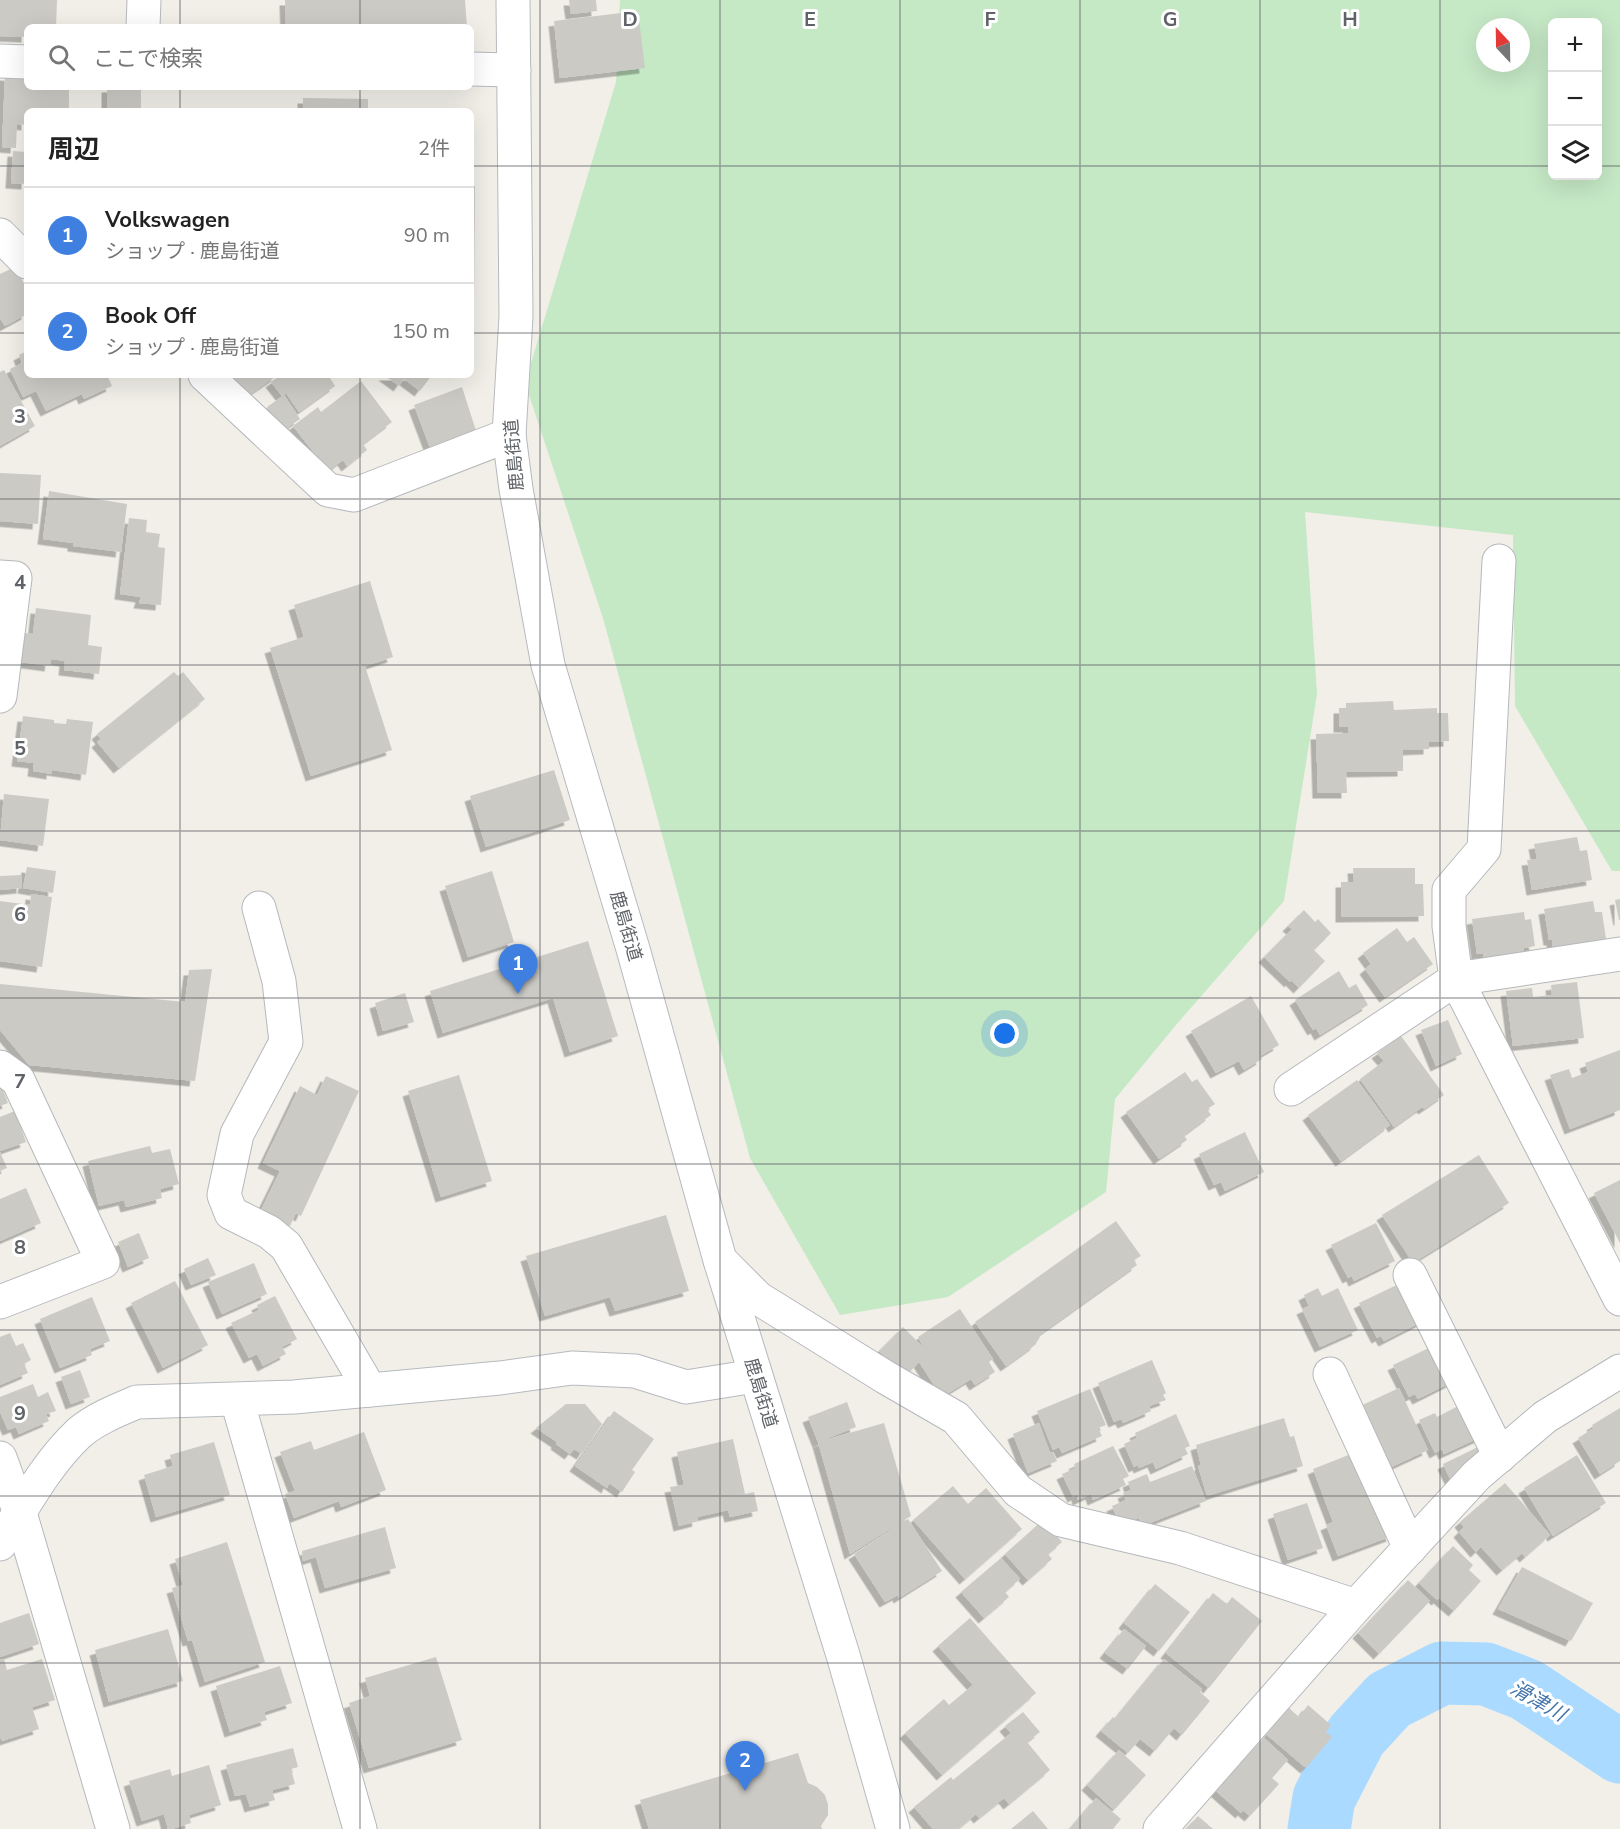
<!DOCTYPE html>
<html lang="ja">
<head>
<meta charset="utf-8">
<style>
  :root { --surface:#fff; --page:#f2f2f2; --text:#222; --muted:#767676; --line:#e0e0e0; --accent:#7c3aed }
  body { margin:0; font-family:"Nunito Sans","Noto Sans JP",sans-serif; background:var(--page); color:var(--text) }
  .controls { position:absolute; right:18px; top:18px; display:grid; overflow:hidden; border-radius:9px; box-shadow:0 6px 24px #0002 }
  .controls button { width:54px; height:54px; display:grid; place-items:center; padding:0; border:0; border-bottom:2px solid var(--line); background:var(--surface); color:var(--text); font:30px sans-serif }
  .compass { position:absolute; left:1476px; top:18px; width:54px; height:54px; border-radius:50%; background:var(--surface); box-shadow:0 6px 24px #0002; rotate:338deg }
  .you { position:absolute; left:1005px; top:1034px; width:21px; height:21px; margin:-15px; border:4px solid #fff; border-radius:50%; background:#1a73e8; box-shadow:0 0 0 9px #1a73e833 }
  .badge { display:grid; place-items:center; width:39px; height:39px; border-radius:50%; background:var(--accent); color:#fff; font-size:20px; font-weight:700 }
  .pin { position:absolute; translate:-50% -50px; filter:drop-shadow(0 2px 3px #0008) }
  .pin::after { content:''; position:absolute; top:32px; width:21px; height:18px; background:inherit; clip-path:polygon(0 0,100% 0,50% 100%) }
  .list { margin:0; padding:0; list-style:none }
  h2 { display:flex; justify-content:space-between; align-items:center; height:78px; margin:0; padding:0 24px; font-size:26px }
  h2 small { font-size:20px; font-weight:400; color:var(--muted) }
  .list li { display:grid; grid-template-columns:39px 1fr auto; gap:18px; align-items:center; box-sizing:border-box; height:96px; padding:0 24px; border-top:2px solid var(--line) }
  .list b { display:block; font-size:22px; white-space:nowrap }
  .list p { margin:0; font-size:20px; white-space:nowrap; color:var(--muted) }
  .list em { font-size:20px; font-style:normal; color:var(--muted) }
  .icon { flex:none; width:33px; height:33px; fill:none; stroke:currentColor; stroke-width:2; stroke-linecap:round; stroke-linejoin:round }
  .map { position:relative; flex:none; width:1620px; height:1829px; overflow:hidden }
  .search { position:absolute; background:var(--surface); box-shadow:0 6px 24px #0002; left:24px; top:24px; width:450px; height:66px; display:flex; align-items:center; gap:15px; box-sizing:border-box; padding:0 21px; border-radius:9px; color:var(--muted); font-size:22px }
  .panel { position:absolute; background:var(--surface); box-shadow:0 6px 24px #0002; left:24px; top:108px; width:450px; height:270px; border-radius:9px }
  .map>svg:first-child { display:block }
</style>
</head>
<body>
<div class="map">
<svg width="1620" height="1829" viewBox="0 0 1620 1829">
  <defs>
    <filter id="shadow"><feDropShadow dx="-5.5" dy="5.5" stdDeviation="0" flood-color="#0004"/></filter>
  </defs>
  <rect width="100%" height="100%" fill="#f1efe8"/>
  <path fill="#c5e8c5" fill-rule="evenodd" d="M620 0H1620V871H1612L1515 706 1513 535 1305 512 1317 694 1284 901 1176 1025 1115 1099 1106 1192 948 1297 840 1315 750 1158 603 618 525 383 616 82ZM1552 22H1598V176H1552ZM1485 27H1521V63H1485Z"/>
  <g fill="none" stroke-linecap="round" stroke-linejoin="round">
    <polyline stroke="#aadaff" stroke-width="63" points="1319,1829 1324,1798 1356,1736 1389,1700 1442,1673 1486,1674 1527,1690 1620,1752"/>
  </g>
  <g fill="#cccac5" filter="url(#shadow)">
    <polygon points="0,0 57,0 56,27 27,27 27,37 0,36"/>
    <polygon points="285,0 465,0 467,27 286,27"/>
    <polygon points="569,0 596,0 597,11 571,14"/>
    <polygon points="638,11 645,68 560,78 554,21"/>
    <polygon points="5,75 27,76 27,87 58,87 58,89 69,90 69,111 27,111 27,125 17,124 16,148 2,147"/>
    <rect x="107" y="87" width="34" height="24"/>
    <polygon points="303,98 368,99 368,111 303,111"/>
    <polygon points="13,151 27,152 27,184 11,183"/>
    <polygon points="471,186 475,186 474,301 471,301"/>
    <polygon points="15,267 27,289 27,314 5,326 0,318 0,274"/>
    <polygon points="27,351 27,375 107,375 112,386 84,399 82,394 46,411 36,391 23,397 10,369 22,363 19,355"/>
    <polygon points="4,370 35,426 0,446 0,372"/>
    <polygon points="231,375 278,375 246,397"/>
    <polygon points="281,375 328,375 335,386 299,412 286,393 282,396 271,382"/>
    <polygon points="384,375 432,375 420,391 404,379 399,386"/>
    <polygon points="361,381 392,422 363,444 367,450 347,466 343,460 328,471 293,426 318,407 321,412"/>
    <polygon points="462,387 478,437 432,453 414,405"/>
    <polygon points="284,395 300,419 284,430 267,407"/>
    <polygon points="0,473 41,475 38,524 0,521"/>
    <polygon points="49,491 127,504 121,552 73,546 73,543 43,539"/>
    <polygon points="129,518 147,520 146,532 160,534 158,547 165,548 161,605 139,603 141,597 120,594"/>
    <polygon points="370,581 393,657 365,666 392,750 311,776 270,648 304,637 294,605"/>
    <polygon points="36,608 91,615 88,645 102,647 99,674 64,670 65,661 51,659 50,666 20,662 24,633 33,634"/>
    <polygon points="174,672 178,676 183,672 205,699 119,768 97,742 101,739 97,734"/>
    <polygon points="1393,701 1394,710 1437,708 1437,713 1448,713 1449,741 1429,742 1429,749 1403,750 1403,771 1346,772 1347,793 1318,793 1316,734 1349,733 1348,727 1339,727 1339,708 1346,708 1346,703"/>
    <polygon points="23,716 54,720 54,723 66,724 67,719 93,722 86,775 52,770 52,774 33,771 34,763 17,761"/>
    <polygon points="554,770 570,820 486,847 470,796"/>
    <polygon points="4,794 49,799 43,846 0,840"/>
    <polygon points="1577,837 1580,851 1587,850 1592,880 1532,890 1527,860 1537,859 1534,844"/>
    <polygon points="27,867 56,871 53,893 23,888"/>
    <polygon points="1353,868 1415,868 1415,884 1423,884 1424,916 1341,917 1341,882 1354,882"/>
    <polygon points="492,871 514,942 468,957 445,886"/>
    <polygon points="22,875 22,888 0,890 0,876"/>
    <polygon points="31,894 52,897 42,967 0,961 0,901 30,905"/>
    <polygon points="1620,899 1620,920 1619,920 1615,900"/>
    <polygon points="1593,901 1595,912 1602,912 1606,939 1553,947 1552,940 1549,940 1544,909"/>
    <polygon points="1304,910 1315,922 1318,919 1331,933 1314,950 1325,961 1299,988 1291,980 1290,982 1264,957 1292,929 1288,926"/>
    <polygon points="1524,912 1525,920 1531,919 1535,946 1524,948 1524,952 1484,958 1483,953 1477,954 1472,919"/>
    <polygon points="1397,928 1407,942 1414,937 1433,964 1385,997 1365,969 1371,964 1363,953"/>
    <polygon points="588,941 618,1036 570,1052 553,998 443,1033 430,991"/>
    <polygon points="212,969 195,1081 29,1065 0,1030 0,984 185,1002 189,970"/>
    <polygon points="1339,971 1349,988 1356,984 1368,1005 1320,1035 1316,1028 1313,1030 1295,1000"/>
    <polygon points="1577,982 1584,1038 1513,1046 1506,991 1532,988 1533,997 1552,995 1551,985"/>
    <polygon points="405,993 414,1022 383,1031 375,1003"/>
    <polygon points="1251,996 1279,1045 1260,1056 1262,1059 1244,1070 1239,1061 1216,1073 1191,1031"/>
    <polygon points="1448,1020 1462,1054 1436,1066 1421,1030"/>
    <polygon points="1401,1036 1444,1095 1424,1109 1422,1107 1394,1127 1360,1079 1384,1061 1377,1053"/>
    <polygon points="1620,1050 1620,1110 1570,1129 1550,1075 1569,1069 1572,1078 1588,1072 1585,1063"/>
    <polygon points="1185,1072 1192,1082 1197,1079 1215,1104 1207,1109 1211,1115 1184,1135 1187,1140 1159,1159 1126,1112"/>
    <polygon points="459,1075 492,1181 441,1197 408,1091"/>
    <polygon points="326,1076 359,1091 301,1216 296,1213 290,1226 260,1212 280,1171 263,1163 300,1086 317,1095"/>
    <polygon points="1357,1080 1390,1125 1341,1161 1308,1115"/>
    <polygon points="0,1087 2,1087 8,1103 0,1106"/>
    <polygon points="15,1111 26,1142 0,1151 0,1117"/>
    <polygon points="1245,1132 1264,1172 1225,1191 1221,1182 1214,1185 1199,1154"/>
    <polygon points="150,1146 152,1153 170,1149 179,1184 160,1189 162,1198 126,1207 124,1200 99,1206 88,1161"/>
    <polygon points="0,1152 7,1168 0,1171"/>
    <polygon points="1479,1155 1509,1203 1413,1263 1382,1215"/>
    <polygon points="1620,1180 1620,1243 1594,1193"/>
    <polygon points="26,1188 41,1223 0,1241 0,1199"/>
    <polygon points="666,1215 689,1291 615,1311 610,1297 545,1316 526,1256"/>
    <polygon points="1116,1221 1141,1256 1134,1260 1137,1265 1039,1335 1040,1337 1035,1345 1006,1366 975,1322"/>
    <polygon points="1376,1223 1395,1261 1354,1281 1352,1276 1348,1278 1331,1245"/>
    <polygon points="139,1233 149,1258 128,1267 118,1242"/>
    <polygon points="208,1258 216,1275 191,1285 184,1269"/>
    <polygon points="254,1263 267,1294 222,1314 208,1282"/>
    <polygon points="175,1281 208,1345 163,1368 131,1303"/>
    <polygon points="1403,1282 1423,1321 1384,1341 1381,1336 1377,1338 1359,1303"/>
    <polygon points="1318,1288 1322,1296 1338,1288 1358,1330 1320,1347 1302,1309 1309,1306 1304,1295"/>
    <polygon points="275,1296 297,1339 282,1347 286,1354 263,1366 257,1354 249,1358 231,1323 259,1310 257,1305"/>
    <polygon points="92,1297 110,1341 90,1349 92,1355 60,1368 40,1319"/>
    <polygon points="960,1309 993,1359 989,1362 995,1372 975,1385 971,1379 942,1397 919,1362 905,1377 879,1351 903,1327 924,1348 918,1337"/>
    <polygon points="10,1333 16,1346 23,1343 31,1360 24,1364 28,1373 0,1385 0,1337"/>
    <polygon points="1433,1346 1452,1382 1418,1399 1415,1394 1409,1397 1393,1365"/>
    <polygon points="1152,1360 1166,1393 1163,1395 1166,1400 1149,1406 1151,1411 1123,1423 1121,1419 1114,1422 1098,1383"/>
    <polygon points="80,1370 90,1397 71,1404 61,1377"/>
    <polygon points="33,1384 38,1397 48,1392 56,1411 46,1414 49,1421 19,1434 16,1427 8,1430 0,1412 0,1397"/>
    <polygon points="1399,1388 1428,1450 1385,1470 1356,1408"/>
    <polygon points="1090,1389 1106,1425 1098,1428 1102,1436 1062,1453 1059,1447 1053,1450 1037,1411"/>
    <polygon points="847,1402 856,1427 818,1442 808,1417"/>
    <polygon points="1464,1403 1481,1437 1444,1454 1442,1449 1435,1453 1419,1420 1435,1413 1437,1417"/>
    <polygon points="566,1404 585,1404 602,1424 582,1454 574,1449 570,1454 556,1444 557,1442 536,1428"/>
    <polygon points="1620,1408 1620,1461 1600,1474 1578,1438 1594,1428 1592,1425"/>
    <polygon points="614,1411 654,1439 632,1470 635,1472 622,1492 609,1483 607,1488 575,1466"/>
    <polygon points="1176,1414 1190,1446 1185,1448 1188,1454 1156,1469 1153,1462 1139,1468 1138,1465 1134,1467 1124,1444 1137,1438 1135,1433"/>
    <polygon points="1284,1418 1290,1437 1294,1436 1303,1466 1207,1496 1198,1466 1201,1465 1196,1445"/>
    <polygon points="884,1423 911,1516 850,1554 818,1442"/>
    <polygon points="1039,1423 1050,1453 1053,1452 1057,1461 1028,1473 1013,1434"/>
    <polygon points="364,1432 386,1490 341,1507 339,1501 294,1518 285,1494 295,1491 280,1452 311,1441 314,1450"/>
    <polygon points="733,1439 745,1494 754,1492 758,1511 730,1517 728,1510 697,1517 698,1521 679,1526 670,1487 684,1485 677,1452"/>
    <polygon points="214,1442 230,1495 156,1517 144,1475 173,1466 170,1455"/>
    <polygon points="1482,1445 1487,1455 1455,1489 1443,1464"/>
    <polygon points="1113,1446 1129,1476 1123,1479 1126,1485 1093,1500 1091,1494 1078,1500 1077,1495 1073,1497 1062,1474 1076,1468 1074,1464"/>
    <polygon points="1356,1452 1392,1536 1338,1556 1326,1525 1333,1522 1313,1469"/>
    <polygon points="1577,1455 1606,1503 1553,1536 1524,1488"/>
    <polygon points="1192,1466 1206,1501 1142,1526 1139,1518 1120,1525 1112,1506 1126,1500 1123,1493 1131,1490 1128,1482 1147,1474 1150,1482"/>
    <polygon points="1505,1483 1550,1535 1525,1557 1522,1553 1502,1570 1481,1547 1476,1552 1459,1532 1464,1527 1460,1522"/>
    <polygon points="953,1486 968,1504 986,1488 1022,1529 965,1579 913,1520"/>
    <polygon points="1307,1503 1323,1548 1288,1560 1273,1514"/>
    <polygon points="908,1519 942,1571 899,1598 898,1595 885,1602 854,1554"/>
    <polygon points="1043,1520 1062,1542 1048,1554 1052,1559 1028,1580 1005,1554"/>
    <polygon points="385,1527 396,1568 325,1588 316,1557 303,1561 302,1551"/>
    <polygon points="227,1542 265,1662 205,1682 192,1640 188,1641 172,1588 183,1585 175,1559"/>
    <polygon points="1453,1546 1473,1565 1469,1570 1481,1581 1454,1611 1439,1598 1437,1600 1419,1583"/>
    <polygon points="1001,1558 1020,1579 1005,1592 1009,1597 984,1618 961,1592"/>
    <polygon points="1522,1567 1593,1603 1571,1641 1498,1609"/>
    <polygon points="1408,1580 1430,1601 1379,1654 1358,1633"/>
    <polygon points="1155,1584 1190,1612 1159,1651 1124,1623"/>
    <polygon points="1213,1593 1227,1604 1232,1597 1262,1621 1209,1688 1166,1653"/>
    <polygon points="29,1613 39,1644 0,1657 0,1623"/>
    <polygon points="970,1618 1036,1693 942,1775 905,1733 944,1699 949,1705 973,1685 938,1646"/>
    <polygon points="168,1629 183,1681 109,1702 95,1650"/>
    <polygon points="1124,1629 1146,1646 1128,1669 1105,1653"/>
    <polygon points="436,1657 462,1740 369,1768 349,1703 370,1696 365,1678"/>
    <polygon points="4,1659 7,1670 42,1659 55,1700 32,1707 39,1729 2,1741 0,1736 0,1660"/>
    <polygon points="1164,1659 1202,1689 1200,1692 1210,1701 1182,1735 1174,1728 1155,1751 1140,1739 1128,1753 1101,1731 1113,1717 1115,1719"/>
    <polygon points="280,1666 292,1703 264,1712 267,1720 230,1732 216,1686"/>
    <polygon points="1308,1705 1331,1725 1326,1732 1332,1737 1306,1768 1267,1735 1289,1708 1299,1717"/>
    <polygon points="1023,1712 1040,1732 1027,1742 1050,1770 1009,1804 1004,1798 979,1818 976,1814 958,1829 933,1829 914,1807 951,1777 953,1780 1011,1733 1005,1726"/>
    <polygon points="1264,1738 1288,1760 1272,1778 1279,1784 1250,1816 1243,1810 1241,1813 1216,1791"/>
    <polygon points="293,1748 298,1767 291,1769 295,1784 272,1790 275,1800 250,1807 246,1794 235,1796 226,1765"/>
    <polygon points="1119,1750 1146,1775 1114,1810 1087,1785"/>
    <polygon points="798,1753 808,1783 817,1787 825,1795 828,1805 828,1815 821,1826 822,1829 649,1829 640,1800"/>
    <polygon points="209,1765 221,1805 189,1815 191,1823 172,1829 168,1829 164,1814 142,1821 129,1781 170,1769 172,1776"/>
    <polygon points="1096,1798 1121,1819 1113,1829 1070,1829"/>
    <polygon points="1033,1811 1048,1829 1011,1829"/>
    <polygon points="1198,1816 1213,1829 1186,1829"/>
  </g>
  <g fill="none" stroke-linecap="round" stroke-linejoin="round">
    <defs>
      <g id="street">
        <polyline points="143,27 144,0"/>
        <polyline points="0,61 27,62"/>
        <polyline points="471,69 514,70"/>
        <polyline points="0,235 27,262"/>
        <polyline points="205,375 328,490 354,495 509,435"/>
        <polyline points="1499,561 1484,849 1449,890 1449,926 1456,979 1620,1299"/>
        <polyline points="0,577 15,578 0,696"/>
        <polyline points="259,908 279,981 286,1042 237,1134 224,1195 231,1213 269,1232 286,1246 370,1390"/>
        <polyline points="0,1067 18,1080 103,1262 0,1302"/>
        <polyline points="1291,1089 1456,979 1620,954"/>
        <polyline points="720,1260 758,1298 885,1377 956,1418 1018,1491 1061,1520 1180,1548 1356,1606"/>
        <polyline points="1410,1275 1500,1456"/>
        <polyline points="1330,1374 1410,1548"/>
        <polyline points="237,1400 360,1829"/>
        <polyline points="0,1458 20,1513 113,1829"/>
        <polyline points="1160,1829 1356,1606 1477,1475 1545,1417 1620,1371"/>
      </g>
      <g id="secondary">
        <polyline points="513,0 516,316 509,435 516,489 548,665 633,949 720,1260 843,1655 893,1829"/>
        <path d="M0 1544C24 1506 46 1464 79 1433 95 1419 118 1410 137 1402L294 1397 500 1378 572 1368 635 1371 686 1387 755 1376"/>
      </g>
    </defs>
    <use href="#street" stroke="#b5b8bc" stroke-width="35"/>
    <use href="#secondary" stroke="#b6babf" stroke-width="35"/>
    <use href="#street" stroke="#fff" stroke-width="33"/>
    <use href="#secondary" stroke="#fff" stroke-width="33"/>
  </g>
  <path fill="none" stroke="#5f6368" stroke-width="1.5" stroke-opacity="0.55" d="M180 0V27M360 0V27M540 0V1829M720 0V1829M900 0V1829M1080 0V1829M1260 0V1829M1440 0V1829M180 87V111M360 87V111M0 166H27M471 166H1552M1598 166H1620M0 333H27M471 333H1620M180 375V1829M360 375V1829M0 499H1620M0 665H1620M0 831H1620M0 998H1620M0 1164H1620M0 1330H1620M0 1496H1620M0 1663H1620"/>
  <g text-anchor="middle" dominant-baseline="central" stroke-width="6" stroke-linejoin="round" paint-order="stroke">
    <g font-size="18" fill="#5f6368" stroke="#fff">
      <text transform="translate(514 455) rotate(-95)">鹿島街道</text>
      <text transform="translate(626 926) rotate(74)">鹿島街道</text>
      <text transform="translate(761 1393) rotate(73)">鹿島街道</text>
    </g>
    <g font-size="20" font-style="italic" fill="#4174aa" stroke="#fff">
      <text transform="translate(1538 1701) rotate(30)">滑津川</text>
    </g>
  </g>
  <g font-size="20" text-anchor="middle" font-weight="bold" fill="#5f6368" stroke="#fff" stroke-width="6" stroke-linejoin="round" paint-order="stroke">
    <text x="630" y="26">D</text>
    <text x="810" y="26">E</text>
    <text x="990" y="26">F</text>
    <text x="1170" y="26">G</text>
    <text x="1350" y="26">H</text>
    <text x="20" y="423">3</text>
    <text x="20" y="589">4</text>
    <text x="20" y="755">5</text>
    <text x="20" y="921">6</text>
    <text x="20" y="1088">7</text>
    <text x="20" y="1254">8</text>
    <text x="20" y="1420">9</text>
  </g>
</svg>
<div class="controls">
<button>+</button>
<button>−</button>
<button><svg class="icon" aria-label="layers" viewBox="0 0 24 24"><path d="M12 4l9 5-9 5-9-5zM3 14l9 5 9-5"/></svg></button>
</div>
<svg class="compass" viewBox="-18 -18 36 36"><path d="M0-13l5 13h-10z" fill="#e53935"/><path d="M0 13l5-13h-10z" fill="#767676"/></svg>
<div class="you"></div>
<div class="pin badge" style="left:518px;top:994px;background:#3f7fe0">1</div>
<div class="pin badge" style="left:745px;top:1791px;background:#3f7fe0">2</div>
<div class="search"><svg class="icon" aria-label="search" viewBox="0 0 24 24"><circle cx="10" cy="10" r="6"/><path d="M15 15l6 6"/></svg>ここで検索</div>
<section class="panel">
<h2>周辺<small>2件</small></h2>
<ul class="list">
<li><span class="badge" style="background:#3f7fe0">1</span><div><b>Volkswagen</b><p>ショップ · 鹿島街道</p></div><em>90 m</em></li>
<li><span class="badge" style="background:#3f7fe0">2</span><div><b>Book Off</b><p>ショップ · 鹿島街道</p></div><em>150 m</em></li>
</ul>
</section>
</div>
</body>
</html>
